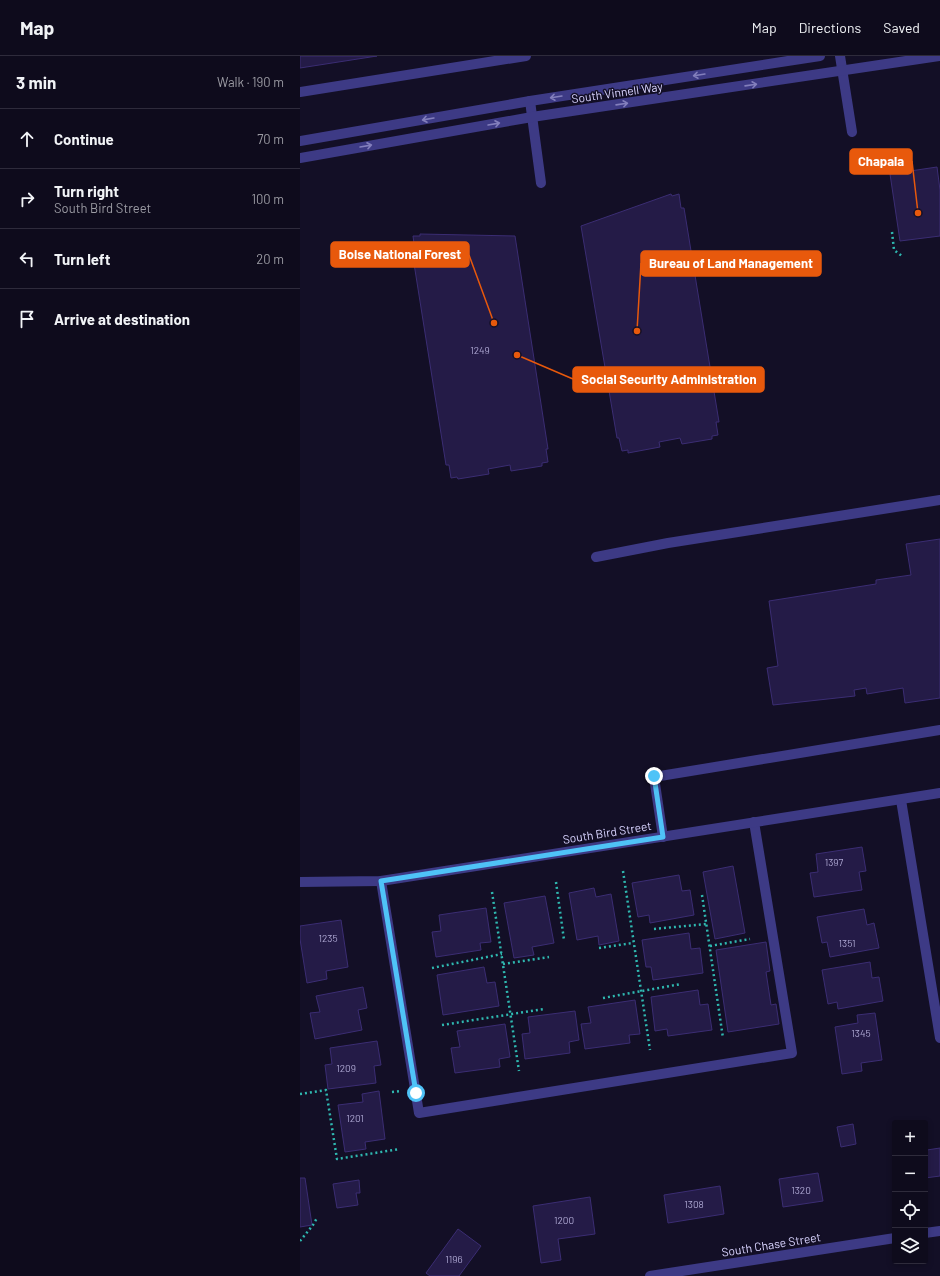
<!DOCTYPE html>
<html lang="en">
<head>
<meta charset="utf-8">
<style>
  :root { --surface:#0e0b1c; --page:#1c1929; --text:#f1f3f6; --muted:#9b9ba3; --line:#2e2b3b }
  body { margin:0; font-family:Barlow,sans-serif; background:var(--page); color:var(--text) }
  .controls { position:absolute; right:12px; bottom:12px; display:grid; overflow:hidden; border-radius:4px; box-shadow:0 2px 6px #0003 }
  .controls button { width:36px; height:36px; display:grid; place-items:center; padding:0; border:0; border-bottom:1px solid var(--line); background:var(--surface); color:var(--text); font:20px sans-serif }
  .stop { position:absolute; width:12px; height:12px; margin:-9px; border:3px solid #4fc3f7; border-radius:50%; background:#fff }
  .stop.end { background:#4fc3f7; border-color:#fff; box-shadow:0 1px 4px #0008 }
  .list { margin:0; padding:0; list-style:none }
  h2 { display:flex; justify-content:space-between; align-items:center; height:52px; margin:0; padding:0 16px; font-size:17px }
  h2 small { font-size:13px; font-weight:400; color:var(--muted) }
  .list li { display:grid; grid-template-columns:26px 1fr auto; gap:12px; align-items:center; box-sizing:border-box; height:60px; padding:0 16px; border-top:1px solid var(--line) }
  .list b { display:block; font-size:15px; white-space:nowrap }
  .list p { margin:0; font-size:13px; white-space:nowrap; color:var(--muted) }
  .list em { font-size:13px; font-style:normal; color:var(--muted) }
  .icon { flex:none; width:22px; height:22px; fill:none; stroke:currentColor; stroke-width:2; stroke-linecap:round; stroke-linejoin:round }
  .map { position:relative; flex:none; width:640px; height:1220px; overflow:hidden }
  header { display:flex; align-items:center; gap:24px; box-sizing:border-box; height:56px; padding:0 20px; background:var(--surface); border-bottom:1px solid var(--line) }
  header strong { font-size:19px }
  nav { display:flex; gap:22px; margin-inline-start:auto; font-size:14px }
  main { display:flex }
  aside { flex:1; background:var(--surface) }
  .map>svg:first-child { display:block }
</style>
</head>
<body>
<header>
<strong>Map</strong>
<nav><a>Map</a><a>Directions</a><a>Saved</a></nav>
</header>
<main>
<aside>
<h2>3 min<small>Walk · 190 m</small></h2>
<ul class="list">
<li><svg class="icon" aria-label="ahead" viewBox="0 0 24 24"><path d="M12 20V5M6 11l6-6 6 6"/></svg><div><b>Continue</b></div><em>70 m</em></li>
<li><svg class="icon" aria-label="right" viewBox="0 0 24 24"><path d="M7 20v-9h11M14 6l5 5-5 5"/></svg><div><b>Turn right</b><p>South Bird Street</p></div><em>100 m</em></li>
<li><svg class="icon" aria-label="left" viewBox="0 0 24 24"><path d="M17 20v-9H6M10 6l-5 5 5 5"/></svg><div><b>Turn left</b></div><em>20 m</em></li>
<li><svg class="icon" aria-label="arrive" viewBox="0 0 24 24"><path d="M6 21V4h12l-3 4 3 4H6"/></svg><div><b>Arrive at destination</b></div></li>
</ul>
</aside>
<div class="map">
<svg width="640" height="1220" viewBox="0 0 640 1220">
  <rect width="100%" height="100%" fill="#130f26"/>
  <g fill="#241b47" stroke="#3b2d73">
    <polygon points="0,0 77,0 0,12"/>
    <polygon points="637,111 640,134 640,180 600,185 590,118"/>
    <polygon points="371,138 372,140 379,138 381,152 384,152 419,366 416,366 418,379 412,380 412,383 382,388 380,382 359,386 360,391 328,397 328,394 322,395 319,382 317,382 281,170"/>
    <polygon points="120,178 215,180 248,393 246,393 248,406 242,407 242,410 211,415 210,409 188,413 189,418 158,423 157,421 151,422 149,409 146,409 112,195 115,195 113,180 120,180"/>
    <polygon points="640,483 640,642 605,647 603,632 567,638 566,632 554,634 555,640 473,649 467,612 478,610 469,545 576,528 576,524 611,519 606,488"/>
    <polygon points="562,791 566,815 559,816 562,834 514,841 510,817 518,816 516,798"/>
    <polygon points="433,810 445,877 415,883 403,816"/>
    <polygon points="379,819 382,835 390,834 394,859 350,867 349,859 338,861 332,827"/>
    <polygon points="294,832 296,841 311,838 319,885 299,889 298,880 277,884 269,837"/>
    <polygon points="245,840 254,887 232,891 234,899 214,902 204,847"/>
    <polygon points="186,852 191,886 180,887 181,894 136,901 132,876 141,875 139,859"/>
    <polygon points="564,853 567,869 574,867 579,892 530,901 527,886 522,887 517,861"/>
    <polygon points="41,864 48,911 26,915 27,923 7,927 0,883 0,870"/>
    <polygon points="389,877 391,893 400,892 403,917 353,924 351,911 346,911 342,884"/>
    <polygon points="466,886 470,915 466,916 471,949 476,948 479,968 428,976 416,894"/>
    <polygon points="570,906 572,922 579,921 583,945 538,953 537,946 528,948 522,914"/>
    <polygon points="184,911 187,927 195,926 199,950 143,959 137,919"/>
    <polygon points="63,931 67,952 58,954 62,974 15,983 10,957 20,956 16,940"/>
    <polygon points="398,934 400,949 408,948 412,974 368,980 367,973 355,975 351,941"/>
    <polygon points="335,944 340,978 329,979 330,987 285,993 281,968 291,967 288,951"/>
    <polygon points="275,955 279,984 269,986 270,997 225,1003 222,978 230,977 228,961"/>
    <polygon points="575,957 582,1004 561,1007 562,1015 542,1018 535,971 558,967 557,959"/>
    <polygon points="205,968 210,1001 199,1003 200,1011 155,1017 151,992 160,991 157,975"/>
    <polygon points="77,985 81,1009 74,1010 76,1027 28,1033 25,1009 32,1008 30,992"/>
    <polygon points="79,1035 85,1083 65,1086 66,1093 45,1096 38,1049 63,1046 62,1038"/>
    <polygon points="553,1068 556,1088 541,1091 537,1071"/>
    <polygon points="625,1082 627,1094 640,1092 640,1120 625,1122"/>
    <polygon points="518,1117 523,1145 483,1151 479,1123"/>
    <polygon points="0,1122 5,1122 12,1169 0,1171"/>
    <polygon points="59,1124 60,1137 56,1137 58,1149 37,1152 33,1128"/>
    <polygon points="420,1130 424,1158 368,1167 364,1139"/>
    <polygon points="290,1141 295,1178 258,1183 261,1204 241,1207 233,1150"/>
    <polygon points="158,1173 181,1190 159,1220 130,1220 126,1217"/>
  </g>
  <g fill="none" stroke-linecap="round" stroke-linejoin="round">
    <g stroke="#2fb8b0" stroke-width="2.5" stroke-dasharray="2 3" stroke-linecap="butt">
      <polyline points="592,176 594,194 602,200"/>
      <polyline points="323,815 350,994"/>
      <polyline points="256,826 264,884"/>
      <polyline points="192,836 219,1015"/>
      <polyline points="402,839 423,982"/>
      <polyline points="354,873 406,868"/>
      <polyline points="410,890 450,883"/>
      <polyline points="299,892 333,887"/>
      <polyline points="203,908 249,901"/>
      <polyline points="132,912 202,898"/>
      <polyline points="303,942 381,928"/>
      <polyline points="142,969 244,953"/>
      <polyline points="92,1036 102,1035"/>
      <polyline points="0,1038 26,1034 37,1103 100,1093"/>
      <polyline points="0,1185 13,1169 17,1162"/>
    </g>
    <g stroke="#3d3a85" stroke-width="10">
      <polyline points="540,0 552,76"/>
      <polyline points="0,36 226,0"/>
      <polyline points="230,45 241,127"/>
      <polyline points="0,85 230,45 520,0"/>
      <polyline points="0,102 232,61 639,0"/>
      <polyline points="296,501 368,487 640,444"/>
      <polyline points="601,744 640,982"/>
      <polyline points="363,781 354,721 640,674"/>
      <polyline points="81,825 119,1057 492,997 454,766"/>
      <polyline points="0,826 81,825 640,737"/>
      <polyline points="625,1177 640,1175"/>
      <polyline points="350,1220 595,1182"/>
    </g>
  </g>
  <defs><path id="oneway-shaft" d="M-6 0H5M1.5-3L5.5 0L1.5 3" fill="none" stroke-width="1.6" stroke-linecap="round" stroke-linejoin="round"/></defs>
  <g stroke="#837fbc">
    <use href="#oneway-shaft" transform="translate(399 19) rotate(171)"/>
    <use href="#oneway-shaft" transform="translate(451 29) rotate(-8)"/>
    <use href="#oneway-shaft" transform="translate(256 41) rotate(171)"/>
    <use href="#oneway-shaft" transform="translate(322 48) rotate(-8)"/>
    <use href="#oneway-shaft" transform="translate(128 63) rotate(170)"/>
    <use href="#oneway-shaft" transform="translate(194 68) rotate(-10)"/>
    <use href="#oneway-shaft" transform="translate(66 90) rotate(-10)"/>
  </g>
  <g fill="none" stroke-linecap="round" stroke-linejoin="round">
    <polyline stroke="#4fc3f7" stroke-width="5" points="116,1037 81,825 363,781 354,720"/>
  </g>
  <g text-anchor="middle" dominant-baseline="central" stroke-width="3" stroke-linejoin="round" paint-order="stroke">
    <g font-size="10" fill="#aca6d1">
      <text x="180" y="294">1249</text>
      <text x="534" y="806">1397</text>
      <text x="28" y="882">1235</text>
      <text x="547" y="887">1351</text>
      <text x="561" y="977">1345</text>
      <text x="46" y="1012">1209</text>
      <text x="55" y="1062">1201</text>
      <text x="501" y="1134">1320</text>
      <text x="394" y="1148">1308</text>
      <text x="264" y="1164">1200</text>
      <text x="154" y="1203">1196</text>
    </g>
    <g font-size="12" fill="#d9d4ff" stroke="#130f26">
      <text transform="translate(317 36) rotate(-8)">South Vinnell Way</text>
      <text transform="translate(307 776) rotate(-9)">South Bird Street</text>
      <text transform="translate(471 1188) rotate(-9)">South Chase Street</text>
    </g>
  </g>
  <path fill="none" stroke="#e8590c" stroke-width="1.5" d="M618 157L612 105M194 267L169 199M337 275L341 207M217 299L273 323"/>
  <g fill="#e8590c" stroke="#130f26" stroke-width="1.5">
    <circle cx="618" cy="157" r="4"/>
    <circle cx="194" cy="267" r="4"/>
    <circle cx="337" cy="275" r="4"/>
    <circle cx="217" cy="299" r="4"/>
  </g>
  <g fill="#e8590c" stroke="#e8590c" stroke-width="1.5">
    <rect x="550" y="93" width="62" height="25" rx="4"/>
    <rect x="31" y="186" width="138" height="25" rx="4"/>
    <rect x="341" y="195" width="180" height="25" rx="4"/>
    <rect x="273" y="311" width="191" height="25" rx="4"/>
  </g>
  <g font-size="13" text-anchor="middle" font-weight="bold" fill="#fff">
    <text x="581" y="110">Chapala</text>
    <text x="100" y="203">Boise National Forest</text>
    <text x="431" y="212">Bureau of Land Management</text>
    <text x="369" y="328">Social Security Administration</text>
  </g>
</svg>
<div class="controls">
<button>+</button>
<button>−</button>
<button><svg class="icon" aria-label="locate" viewBox="0 0 24 24"><circle cx="12" cy="12" r="6"/><path d="M12 2v4M12 18v4M2 12h4M18 12h4"/></svg></button>
<button><svg class="icon" aria-label="layers" viewBox="0 0 24 24"><path d="M12 4l9 5-9 5-9-5zM3 14l9 5 9-5"/></svg></button>
</div>
<div class="stop" style="left:116px;top:1037px"></div>
<div class="stop end" style="left:354px;top:720px"></div>
</div>
</main>
</body>
</html>
